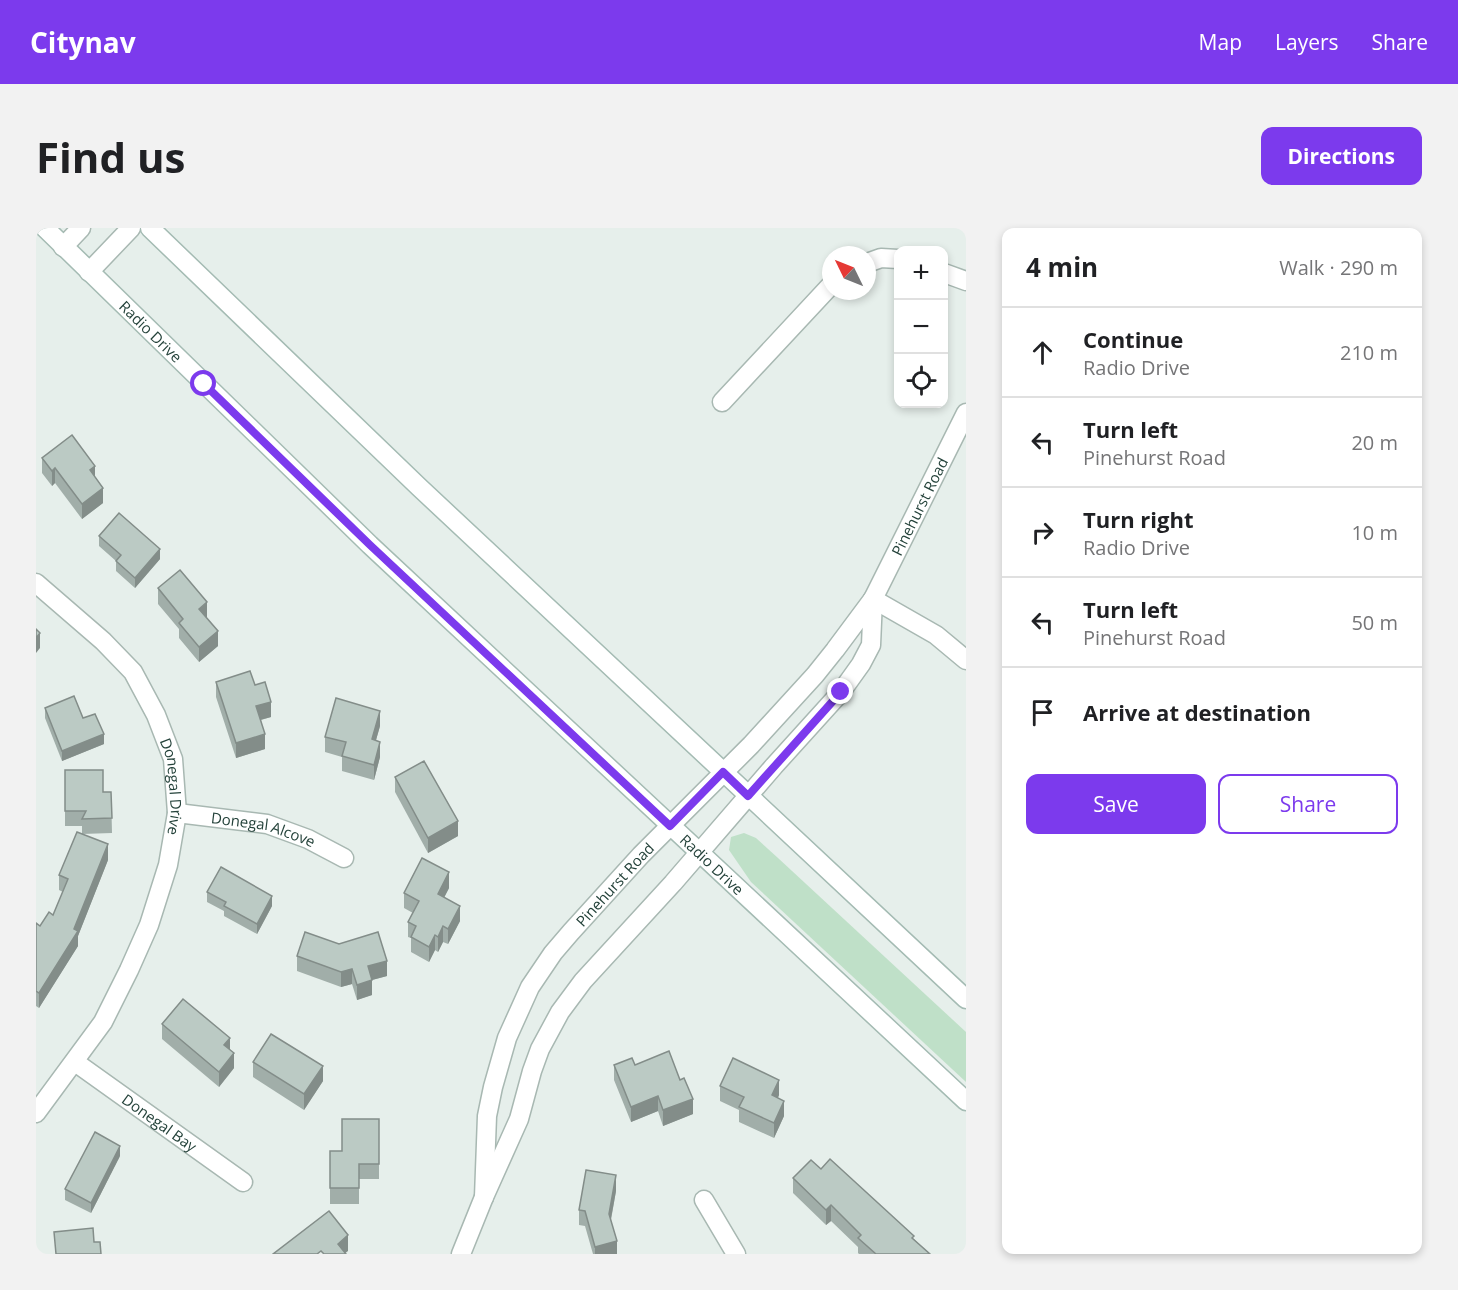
<!DOCTYPE html>
<html lang="en">
<head>
<meta charset="utf-8">
<style>
  :root { --surface:#fff; --page:#f2f2f2; --text:#202124; --muted:#757577; --line:#e0e0e0; --accent:#7c3aed }
  body { margin:0; font-family:"Open Sans",sans-serif; background:var(--page); color:var(--text) }
  .controls { position:absolute; right:18px; top:18px; display:grid; overflow:hidden; border-radius:12px; box-shadow:0 3px 9px #0003 }
  .controls button { width:54px; height:54px; display:grid; place-items:center; padding:0; border:0; border-bottom:2px solid var(--line); background:var(--surface); color:var(--text); font:30px sans-serif }
  .compass { position:absolute; left:786px; top:18px; width:54px; height:54px; border-radius:50%; background:var(--surface); box-shadow:0 3px 9px #0003; rotate:313deg }
  .stop { position:absolute; width:18px; height:18px; margin:-14px; border:4px solid #7c3aed; border-radius:50%; background:#fff }
  .stop.end { background:#7c3aed; border-color:#fff; box-shadow:0 2px 6px #0008 }
  .list { margin:0; padding:0; list-style:none }
  h2 { display:flex; justify-content:space-between; align-items:center; height:78px; margin:0; padding:0 24px; font-size:26px }
  h2 small { font-size:20px; font-weight:400; color:var(--muted) }
  .list li { display:grid; grid-template-columns:39px 1fr auto; gap:18px; align-items:center; box-sizing:border-box; height:90px; padding:0 24px; border-top:2px solid var(--line) }
  .list b { display:block; font-size:22px; white-space:nowrap }
  .list p { margin:0; font-size:20px; white-space:nowrap; color:var(--muted) }
  .list em { font-size:20px; font-style:normal; color:var(--muted) }
  .actions { display:flex; gap:12px; padding:18px 24px }
  .actions a { flex:1; padding:14px 0; border:2px solid var(--accent); border-radius:12px; text-align:center; font-size:21px; color:var(--accent) }
  .actions .main { background:var(--accent); color:#fff }
  .icon { flex:none; width:33px; height:33px; fill:none; stroke:currentColor; stroke-width:2; stroke-linecap:round; stroke-linejoin:round }
  .map { position:relative; flex:none; width:930px; height:1026px; overflow:hidden; border-radius:12px }
  header { display:flex; align-items:center; gap:36px; box-sizing:border-box; height:84px; padding:0 30px; background:var(--accent); color:#fff }
  header strong { font-size:28px }
  nav { display:flex; gap:33px; margin-inline-start:auto; font-size:21px }
  .intro { display:flex; align-items:center; justify-content:space-between; box-sizing:border-box; height:144px; padding:0 36px }
  h1 { margin:0; font-size:42px }
  .button { padding:15px 27px; border-radius:12px; background:var(--accent); color:#fff; font-size:21px; font-weight:700 }
  main { display:flex; gap:36px; padding:0 36px }
  aside { flex:1; background:var(--surface); border-radius:12px; box-shadow:0 3px 9px #0003 }
  .map>svg:first-child { display:block }
</style>
</head>
<body>
<header>
<strong>Citynav</strong>
<nav><a>Map</a><a>Layers</a><a>Share</a></nav>
</header>
<div class="intro"><h1>Find us</h1><a class="button">Directions</a></div>
<main>
<div class="map">
<svg width="930" height="1026" viewBox="0 0 930 1026">
  <rect width="100%" height="100%" fill="#e6efeb"/>
  <polygon fill="#bfe0c8" points="708,605 720,610 742,630 930,804 930,854 715,654 693,622 695,609"/>
  <g fill="none" stroke-linecap="round" stroke-linejoin="round">
    <defs>
      <g id="street">
        <polyline points="27,19 45,0"/>
        <polyline points="831,35 845,30 862,31"/>
        <polyline points="53,44 95,0"/>
        <polyline points="908,45 930,53"/>
        <polyline points="686,174 795,57"/>
        <path id="s1" d="M0 355 67 413 97 444 120 487 137 531 141 585 132 637 113 697 93 742 67 794 0 885"/>
        <polyline points="837,371 900,407 930,432"/>
        <path id="s2" d="M141 585 231 596 272 611 308 630"/>
        <path id="s3" d="M39 834 207 954"/>
        <path id="s4" d="M448 969 451 888 457 859 471 810 494 759 517 725 535 704 605 627 715 517 779 447 799 422 837 371 930 185"/>
        <polyline points="668,972 700,1026"/>
        <polyline points="425,1026 448,969 483,891 496,843 504,821 524,784 547,753 637,655 738,538 805,464 825,436 835,417 837,371"/>
      </g>
      <g id="secondary">
        <path id="s5" d="M9 0 334 317 930 873"/>
        <polyline points="114,0 383,259 930,771"/>
      </g>
    </defs>
    <use href="#street" stroke="#a8b8b2" stroke-width="21"/>
    <use href="#secondary" stroke="#a4bbb3" stroke-width="21"/>
    <use href="#street" stroke="#fff" stroke-width="18"/>
    <use href="#secondary" stroke="#fff" stroke-width="18"/>
  </g>
  <g fill="#a1aea9">
    <polygon points="6,230 59,249 67,275 46,291 19,255 16,258 6,245"/>
    <polygon points="63,308 124,331 99,360 80,343 80,333 63,318"/>
    <polygon points="122,360 171,390 182,418 163,434 143,410 143,401 122,376"/>
    <polygon points="180,454 219,457 235,489 225,492 229,521 200,530 180,469"/>
    <polygon points="9,480 47,490 68,516 26,533 9,490"/>
    <polygon points="344,498 340,512 344,529 338,552 306,543 306,529 289,524 289,509"/>
    <polygon points="29,542 67,564 75,564 76,605 46,606 46,598 29,598"/>
    <polygon points="359,549 422,608 392,625 359,564"/>
    <polygon points="72,632 42,708 42,718 3,780 0,778 0,695 4,698 17,687 27,664 23,662 23,647"/>
    <polygon points="413,660 408,670 424,693 412,716 407,714 402,724 399,722 393,734 375,724 375,710 372,709 372,694 377,685 368,680 368,665"/>
    <polygon points="171,664 236,678 221,706 188,688 188,683 171,674"/>
    <polygon points="261,728 351,748 336,752 336,767 321,772 316,756 305,759 261,743"/>
    <polygon points="126,796 198,840 183,859 126,811"/>
    <polygon points="217,834 287,853 268,882 217,849"/>
    <polygon points="578,837 599,837 657,886 627,898 622,883 595,894 578,852"/>
    <polygon points="684,858 743,867 742,870 748,888 738,910 703,894 703,882 684,873"/>
    <polygon points="343,891 343,951 323,951 323,976 294,976 294,923 306,923"/>
    <polygon points="84,928 55,985 29,972 29,961"/>
    <polygon points="785,941 878,1011 894,1026 823,1026 822,1025 822,1019 795,993 790,997 757,965 757,950"/>
    <polygon points="580,963 575,992 581,1026 557,1026 549,998 543,997 543,982"/>
  </g>
  <g fill="#838d89">
    <polygon points="59,238 59,253 54,242"/>
    <polygon points="19,240 19,255 16,258 16,243"/>
    <polygon points="67,260 67,275 46,291 46,276"/>
    <polygon points="124,321 124,331 99,360 99,350"/>
    <polygon points="171,374 171,390 163,396 163,381"/>
    <polygon points="182,403 182,418 163,434 163,419"/>
    <polygon points="4,405 4,420 0,425 0,410"/>
    <polygon points="235,474 235,489 220,493 220,478"/>
    <polygon points="344,483 344,498 336,526 336,511"/>
    <polygon points="68,506 68,516 26,533 26,523"/>
    <polygon points="229,506 229,521 200,530 200,515"/>
    <polygon points="344,514 344,529 338,552 338,537"/>
    <polygon points="422,593 422,608 392,625 392,610"/>
    <polygon points="72,616 72,632 42,708 42,718 3,780 3,765 38,701"/>
    <polygon points="413,644 413,660 402,681 402,666"/>
    <polygon points="236,668 236,678 221,706 221,696"/>
    <polygon points="424,678 424,693 412,716 412,701"/>
    <polygon points="407,698 407,714 402,724 402,709"/>
    <polygon points="399,707 399,722 393,734 393,719"/>
    <polygon points="351,733 351,748 336,752 336,767 321,772 321,757 332,738"/>
    <polygon points="316,741 316,756 305,759 305,744"/>
    <polygon points="194,810 194,825 188,817"/>
    <polygon points="198,825 198,840 183,859 183,844"/>
    <polygon points="287,838 287,853 268,882 268,866"/>
    <polygon points="743,852 743,867 736,882 736,867"/>
    <polygon points="622,868 622,883 595,894 595,879"/>
    <polygon points="657,871 657,886 627,898 627,882"/>
    <polygon points="748,873 748,888 738,910 738,895"/>
    <polygon points="84,918 84,928 55,985 55,975"/>
    <polygon points="580,947 580,963 573,1001 573,986"/>
    <polygon points="795,977 795,993 790,997 790,982"/>
    <polygon points="312,1007 312,1023 308,1026 302,1016"/>
    <polygon points="581,1013 581,1026 559,1026 559,1019"/>
  </g>
  <g fill="#bbcac4" stroke="#838d89" stroke-width="1.5">
    <polygon points="36,207 59,238 54,242 67,260 46,276 19,240 16,243 6,230"/>
    <polygon points="83,285 124,321 99,350 80,333 85,327 63,308"/>
    <polygon points="144,342 171,374 163,381 182,403 163,419 143,395 147,391 122,360"/>
    <polygon points="0,401 4,405 0,410"/>
    <polygon points="214,443 219,457 229,454 235,474 220,478 229,506 200,515 180,454"/>
    <polygon points="38,468 47,490 59,486 68,506 26,523 9,480"/>
    <polygon points="300,470 344,483 336,511 344,514 338,537 306,528 310,514 289,509"/>
    <polygon points="388,533 422,593 392,610 359,549"/>
    <polygon points="29,542 67,542 67,564 75,564 76,590 46,591 50,583 29,583"/>
    <polygon points="41,604 72,616 38,701 42,703 3,765 0,763 0,695 4,698 13,684 17,687 32,651 23,647"/>
    <polygon points="386,630 413,644 402,666 424,678 412,701 407,698 402,709 399,707 393,719 375,709 380,698 372,694 383,673 368,665"/>
    <polygon points="185,639 236,668 221,696 188,678 190,674 171,664"/>
    <polygon points="269,704 303,716 342,704 351,733 332,738 336,752 321,757 316,741 305,744 261,728"/>
    <polygon points="147,771 194,810 188,817 198,825 183,844 126,796"/>
    <polygon points="235,806 287,838 268,866 217,834"/>
    <polygon points="633,823 644,852 648,850 657,871 627,882 622,868 595,879 578,837 596,830 599,837"/>
    <polygon points="697,830 743,852 736,867 748,873 738,895 703,879 708,869 684,858"/>
    <polygon points="306,891 343,891 343,936 323,936 323,960 294,960 294,923 306,923"/>
    <polygon points="59,904 84,918 55,975 29,961"/>
    <polygon points="794,931 878,1008 876,1010 894,1026 840,1026 822,1010 825,1007 795,977 790,982 757,950 775,932 785,941"/>
    <polygon points="550,942 580,947 573,986 581,1013 559,1019 549,983 543,982"/>
    <polygon points="293,983 312,1007 302,1016 310,1026 288,1026 285,1023 281,1026 237,1026"/>
    <polygon points="57,1000 58,1014 64,1014 65,1026 20,1026 18,1004"/>
  </g>
  <g fill="none" stroke-linecap="round" stroke-linejoin="round">
    <polyline stroke="#7c3aed" stroke-width="8" points="168,156 334,317 634,598 687,544 712,568 805,464"/>
  </g>
  <g text-anchor="middle" dominant-baseline="central" stroke-width="6" stroke-linejoin="round" paint-order="stroke">
    <g font-size="15" fill="#24423a" stroke="#f7fbf9">
      <text stroke="none"><textPath href="#s5" startOffset="148">Radio Drive</textPath></text>
      <text stroke="none"><textPath href="#s4" startOffset="840">Pinehurst Road</textPath></text>
      <text stroke="none"><textPath href="#s1" startOffset="255">Donegal Drive</textPath></text>
      <text stroke="none"><textPath href="#s2" startOffset="88">Donegal Alcove</textPath></text>
      <text stroke="none"><textPath href="#s5" startOffset="922">Radio Drive</textPath></text>
      <text stroke="none"><textPath href="#s4" startOffset="351">Pinehurst Road</textPath></text>
      <text stroke="none"><textPath href="#s3" startOffset="104">Donegal Bay</textPath></text>
    </g>
  </g>
</svg>
<div class="controls">
<button>+</button>
<button>−</button>
<button><svg class="icon" aria-label="locate" viewBox="0 0 24 24"><circle cx="12" cy="12" r="6"/><path d="M12 2v4M12 18v4M2 12h4M18 12h4"/></svg></button>
</div>
<svg class="compass" viewBox="-18 -18 36 36"><path d="M0-13l5 13h-10z" fill="#e53935"/><path d="M0 13l5-13h-10z" fill="#757577"/></svg>
<div class="stop" style="left:168px;top:156px"></div>
<div class="stop end" style="left:805px;top:464px"></div>
</div>
<aside>
<h2>4 min<small>Walk · 290 m</small></h2>
<ul class="list">
<li><svg class="icon" aria-label="ahead" viewBox="0 0 24 24"><path d="M12 20V5M6 11l6-6 6 6"/></svg><div><b>Continue</b><p>Radio Drive</p></div><em>210 m</em></li>
<li><svg class="icon" aria-label="left" viewBox="0 0 24 24"><path d="M17 20v-9H6M10 6l-5 5 5 5"/></svg><div><b>Turn left</b><p>Pinehurst Road</p></div><em>20 m</em></li>
<li><svg class="icon" aria-label="right" viewBox="0 0 24 24"><path d="M7 20v-9h11M14 6l5 5-5 5"/></svg><div><b>Turn right</b><p>Radio Drive</p></div><em>10 m</em></li>
<li><svg class="icon" aria-label="left" viewBox="0 0 24 24"><path d="M17 20v-9H6M10 6l-5 5 5 5"/></svg><div><b>Turn left</b><p>Pinehurst Road</p></div><em>50 m</em></li>
<li><svg class="icon" aria-label="arrive" viewBox="0 0 24 24"><path d="M6 21V4h12l-3 4 3 4H6"/></svg><div><b>Arrive at destination</b></div></li>
</ul>
<div class="actions"><a class="main">Save</a><a>Share</a></div>
</aside>
</main>
</body>
</html>
